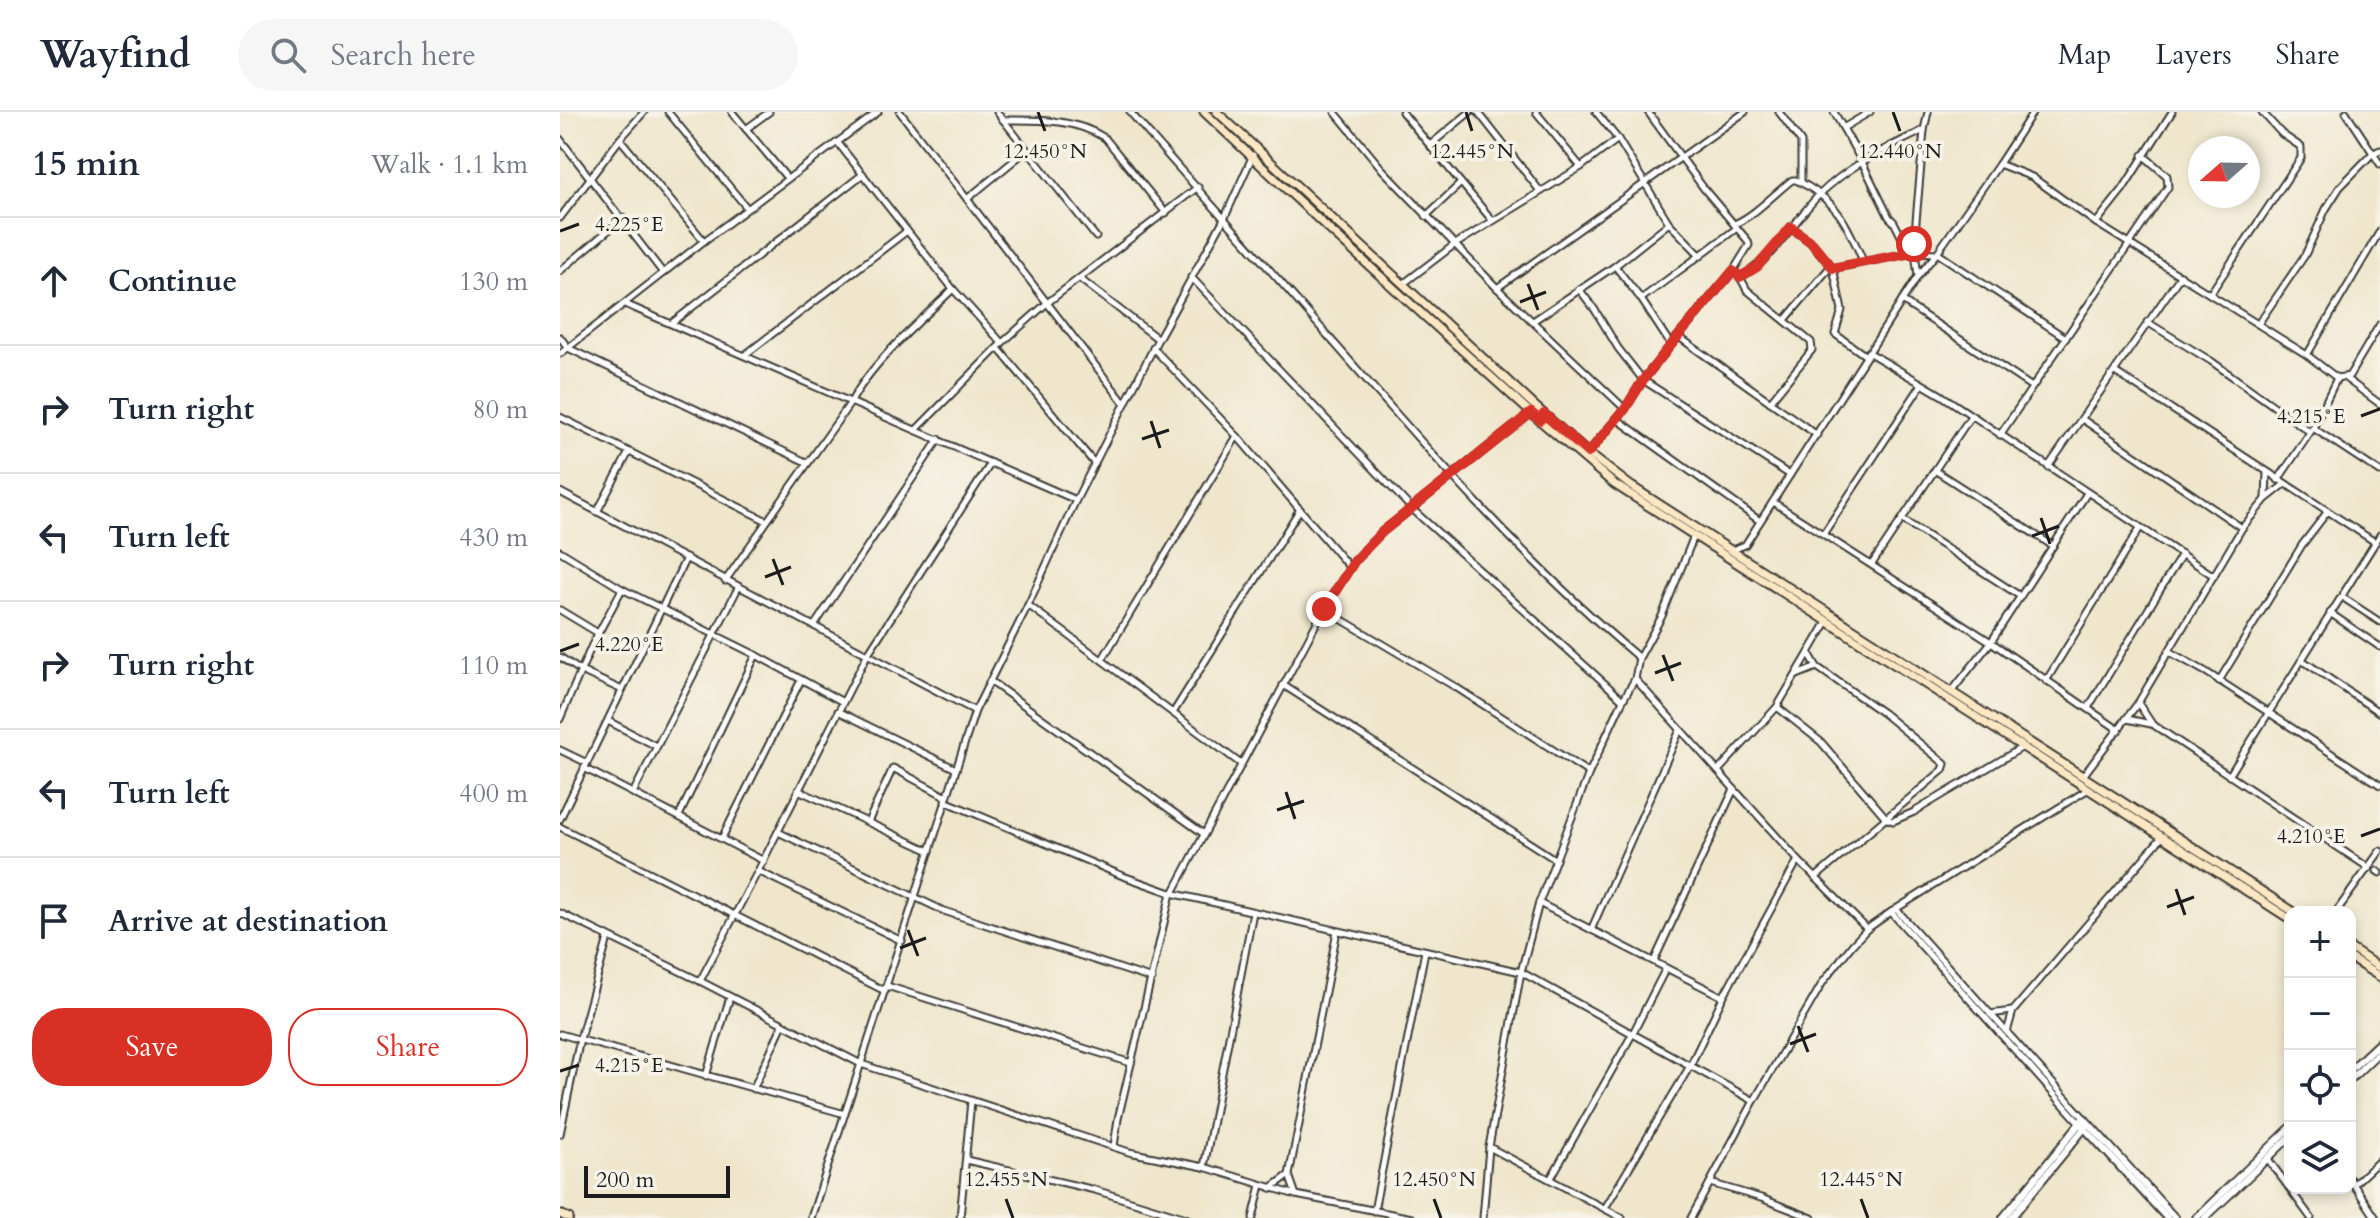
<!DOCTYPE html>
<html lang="en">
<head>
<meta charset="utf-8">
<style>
  :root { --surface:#fff; --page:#f6f6f7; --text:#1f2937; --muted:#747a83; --line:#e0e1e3; --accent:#d93025 }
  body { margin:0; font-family:Cardo,serif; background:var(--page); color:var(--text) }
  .controls { position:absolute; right:24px; bottom:24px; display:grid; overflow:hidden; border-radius:16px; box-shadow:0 4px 12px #0003 }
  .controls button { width:72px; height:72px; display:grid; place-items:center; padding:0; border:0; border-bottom:2px solid var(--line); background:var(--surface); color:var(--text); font:40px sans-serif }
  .compass { position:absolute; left:1628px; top:24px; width:72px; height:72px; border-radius:50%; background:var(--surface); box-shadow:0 4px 12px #0003; rotate:250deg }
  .scale { position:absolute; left:24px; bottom:20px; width:146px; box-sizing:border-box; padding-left:8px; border:4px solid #1c1c1c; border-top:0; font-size:22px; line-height:28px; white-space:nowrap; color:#1c1c1c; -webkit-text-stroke:6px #f7f3e8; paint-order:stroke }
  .stop { position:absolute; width:24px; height:24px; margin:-18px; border:6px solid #d93025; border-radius:50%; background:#fff }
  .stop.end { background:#d93025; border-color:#fff; box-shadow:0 2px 8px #0008 }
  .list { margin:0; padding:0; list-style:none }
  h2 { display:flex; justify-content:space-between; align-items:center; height:104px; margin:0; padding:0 32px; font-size:34px }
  h2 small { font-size:26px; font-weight:400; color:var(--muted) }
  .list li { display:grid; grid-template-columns:52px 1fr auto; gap:24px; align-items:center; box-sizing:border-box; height:128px; padding:0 32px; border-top:2px solid var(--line) }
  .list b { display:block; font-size:30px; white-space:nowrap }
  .list em { font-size:26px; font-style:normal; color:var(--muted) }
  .actions { display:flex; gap:16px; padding:24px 32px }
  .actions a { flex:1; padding:18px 0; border:2px solid var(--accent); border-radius:32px; text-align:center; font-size:28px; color:var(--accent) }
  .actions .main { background:var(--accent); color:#fff }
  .icon { flex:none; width:44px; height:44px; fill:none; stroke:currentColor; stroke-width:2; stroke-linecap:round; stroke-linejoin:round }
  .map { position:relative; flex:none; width:1820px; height:1106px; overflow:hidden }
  header { display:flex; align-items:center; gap:48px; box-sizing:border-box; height:112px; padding:0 40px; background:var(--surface); border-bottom:2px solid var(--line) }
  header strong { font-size:38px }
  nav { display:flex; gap:44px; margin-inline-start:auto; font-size:28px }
  .search { width:560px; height:72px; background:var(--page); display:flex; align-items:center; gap:20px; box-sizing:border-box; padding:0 28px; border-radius:44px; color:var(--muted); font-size:30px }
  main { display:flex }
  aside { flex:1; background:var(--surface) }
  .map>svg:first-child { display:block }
</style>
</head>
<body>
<header>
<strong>Wayfind</strong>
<div class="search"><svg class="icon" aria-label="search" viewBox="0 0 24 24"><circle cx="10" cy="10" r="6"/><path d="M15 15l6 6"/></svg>Search here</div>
<nav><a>Map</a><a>Layers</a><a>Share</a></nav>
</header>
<main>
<aside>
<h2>15 min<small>Walk · 1.1 km</small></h2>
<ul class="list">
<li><svg class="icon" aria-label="ahead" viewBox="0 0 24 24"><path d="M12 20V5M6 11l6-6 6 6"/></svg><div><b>Continue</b></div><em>130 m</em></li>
<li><svg class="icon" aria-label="right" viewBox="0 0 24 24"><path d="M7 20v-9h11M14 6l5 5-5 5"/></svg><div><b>Turn right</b></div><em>80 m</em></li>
<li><svg class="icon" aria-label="left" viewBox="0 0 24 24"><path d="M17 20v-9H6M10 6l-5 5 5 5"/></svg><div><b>Turn left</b></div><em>430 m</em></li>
<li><svg class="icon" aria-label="right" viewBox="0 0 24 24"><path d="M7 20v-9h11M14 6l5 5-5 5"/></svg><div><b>Turn right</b></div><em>110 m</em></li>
<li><svg class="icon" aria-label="left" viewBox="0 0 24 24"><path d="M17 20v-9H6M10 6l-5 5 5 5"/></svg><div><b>Turn left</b></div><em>400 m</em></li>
<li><svg class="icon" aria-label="arrive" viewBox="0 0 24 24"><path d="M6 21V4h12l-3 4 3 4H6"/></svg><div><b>Arrive at destination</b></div></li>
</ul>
<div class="actions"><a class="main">Save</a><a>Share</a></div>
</aside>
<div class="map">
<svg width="1820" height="1106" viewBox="0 0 1820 1106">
  <rect width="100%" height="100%" fill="#f7f3e8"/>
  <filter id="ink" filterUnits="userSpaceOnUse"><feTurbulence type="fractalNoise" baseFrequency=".0125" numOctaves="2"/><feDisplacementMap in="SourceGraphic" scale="16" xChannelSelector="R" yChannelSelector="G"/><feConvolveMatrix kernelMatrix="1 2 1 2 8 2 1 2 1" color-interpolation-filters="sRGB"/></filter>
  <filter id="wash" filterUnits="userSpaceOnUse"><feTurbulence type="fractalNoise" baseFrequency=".006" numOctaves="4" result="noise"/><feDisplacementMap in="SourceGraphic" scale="32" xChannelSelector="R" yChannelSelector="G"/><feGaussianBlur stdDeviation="1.8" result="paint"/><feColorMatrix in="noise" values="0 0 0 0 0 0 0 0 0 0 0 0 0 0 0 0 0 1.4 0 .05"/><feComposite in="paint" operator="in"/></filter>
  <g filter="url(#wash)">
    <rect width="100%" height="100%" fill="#efe6cc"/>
  </g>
  <g filter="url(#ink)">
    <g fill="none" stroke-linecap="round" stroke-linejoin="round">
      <defs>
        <g id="minor">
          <polyline points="108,0 187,96"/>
          <polyline points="172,0 227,66"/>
          <polyline points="340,0 565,292"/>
          <polyline points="437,0 536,125"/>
          <path d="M570 0C631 71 694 139 755 209 858 327 959 445 1079 546"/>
          <polyline points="775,0 822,57 937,176 1065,297"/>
          <polyline points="842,0 932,108"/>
          <polyline points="918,0 980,79"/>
          <polyline points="976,0 1021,55"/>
          <polyline points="1036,0 1058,27 1109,111 1141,144"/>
          <polyline points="1219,0 1241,30 1241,70"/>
          <polyline points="1274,0 1301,48 1329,105 1334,110 1350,142"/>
          <polyline points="1786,0 1820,52"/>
          <path d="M443 8C479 8 513 6 545 26L606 101"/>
          <polyline points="1283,16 1310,0"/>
          <polyline points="186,17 209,0"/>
          <polyline points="0,27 103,161"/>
          <polyline points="60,27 144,129"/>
          <polyline points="278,31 393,177 442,231"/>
          <polyline points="870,33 910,0"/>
          <polyline points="1439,52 1473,0"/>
          <polyline points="407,87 467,38"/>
          <polyline points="866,104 901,71"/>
          <polyline points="0,106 60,27 84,0"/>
          <polyline points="1536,111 1747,243 1777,266"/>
          <path d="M1174 112C1193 105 1215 81 1232 68H1236C1276 87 1287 111 1303 149"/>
          <polyline points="1231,115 1252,131 1273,156 1282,198 1275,222 1306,244"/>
          <polyline points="1055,154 1081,187 1111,233"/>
          <polyline points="1273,156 1356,140 1377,141 1506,226"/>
          <polyline points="0,159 63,106"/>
          <polyline points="1173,159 1180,165 1187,178 1251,230 1252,238 1210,290"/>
          <polyline points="1359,163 1377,141 1439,52 1472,65 1536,111 1563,77 1612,0"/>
          <polyline points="631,165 851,396 1063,588"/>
          <path d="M1180 165C1211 150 1234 109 1258 84 1290 52 1325 37 1364 18"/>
          <polyline points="520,167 598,227"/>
          <polyline points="843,172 894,133 1021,55 1058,27"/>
          <polyline points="937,176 1185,0"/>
          <polyline points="1019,177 1035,198 1058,236 1083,268 1230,363"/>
          <polyline points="1650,182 1741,46 1741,35 1722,22 1702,0"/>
          <polyline points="1081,187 1177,116"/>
          <polyline points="1342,189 1472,275"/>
          <polyline points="65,192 516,388"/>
          <polyline points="1225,208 1270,155"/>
          <polyline points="973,209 1055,154 1109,111"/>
          <polyline points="1587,210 1651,249 1750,320"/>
          <polyline points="112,211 303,62"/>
          <polyline points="1698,212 1745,143 1766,97 1780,75 1812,42 1820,38"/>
          <polyline points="0,225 8,236 248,351"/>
          <polyline points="1119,225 1257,323"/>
          <polyline points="438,236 535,352"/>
          <polyline points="593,236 677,324 790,456"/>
          <polyline points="1308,240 1381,283 1654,464"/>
          <polyline points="0,242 144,129 318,0"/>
          <polyline points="186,242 347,119"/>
          <polyline points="1747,243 1820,119"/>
          <polyline points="1555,260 1815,430"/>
          <polyline points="1785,266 1820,292"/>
          <polyline points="0,305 207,409"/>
          <polyline points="1057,307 1200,409"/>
          <polyline points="1522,307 1682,416"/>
          <polyline points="1753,316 1820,360"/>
          <polyline points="356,318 442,231 487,191 638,75"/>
          <polyline points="1440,323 1608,75 1607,64 1583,43"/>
          <polyline points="1028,341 1065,297 1083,268 1111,233 1173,159 1189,133 1188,129 1145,78 1088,0"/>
          <polyline points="1488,355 1621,163"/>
          <polyline points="1376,359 1493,434"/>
          <polyline points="1718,368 1753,316 1777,266 1789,264 1820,212"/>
          <polyline points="0,380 415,599"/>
          <polyline points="1706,386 1707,360"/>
          <polyline points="1213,390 1431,530 1559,618"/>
          <polyline points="37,400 69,340"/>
          <polyline points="1343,408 1460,484"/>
          <polyline points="1264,421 1362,272"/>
          <polyline points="1172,438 1185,433 1358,164 1354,132 1364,18 1368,0"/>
          <polyline points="0,439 62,477 196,543 283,590"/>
          <polyline points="1312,452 1411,304"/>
          <path d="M165 469 291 290C312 250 360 209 393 177"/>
          <polyline points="1782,485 1820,510"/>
          <polyline points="468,493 681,652"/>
          <polyline points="764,497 897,576 1029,661"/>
          <polyline points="0,498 38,521"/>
          <polyline points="1770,501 1820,535"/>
          <polyline points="254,514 379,327"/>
          <polyline points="1610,540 1646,560 1820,673"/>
          <polyline points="1249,541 1257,555 1323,601 1385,652 1383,658 1255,766"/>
          <polyline points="0,545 21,559 62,578"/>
          <polyline points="542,548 677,324"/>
          <polyline points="1742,548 1820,601"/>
          <polyline points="1237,563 1257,555"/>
          <polyline points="1075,567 1238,748 1307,817"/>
          <polyline points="430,569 644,722"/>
          <polyline points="1486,569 1580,416"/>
          <polyline points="1659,569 1742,433 1768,399"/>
          <polyline points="723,573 996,748"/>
          <polyline points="1392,579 1431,530 1527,381"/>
          <polyline points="1578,591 1592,612 1809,756"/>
          <polyline points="1217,595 1261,630 1327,707 1333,709 1354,700 1461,636"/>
          <polyline points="1528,596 1622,442"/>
          <polyline points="278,599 396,657"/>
          <polyline points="613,601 740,397"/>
          <polyline points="0,607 32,533 62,477"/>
          <polyline points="1567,607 1591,612"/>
          <polyline points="48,609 96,634"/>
          <polyline points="0,638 27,651"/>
          <polyline points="24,656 204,749"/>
          <polyline points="1158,659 1217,595 1267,510"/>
          <polyline points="1523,664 1578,591 1682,416 1706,387 1725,372"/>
          <polyline points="1669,664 1820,423"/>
          <polyline points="238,678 370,739"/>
          <polyline points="73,681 178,476"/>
          <polyline points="385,689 563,764 611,781 961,860 1194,989"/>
          <polyline points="119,704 196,543"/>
          <polyline points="0,707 126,446"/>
          <polyline points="308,710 333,656 387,685"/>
          <polyline points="0,715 325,879"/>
          <polyline points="218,720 384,799 592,867"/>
          <polyline points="162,726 241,568"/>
          <polyline points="198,759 342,829"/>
          <polyline points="1817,759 1820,761"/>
          <polyline points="613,781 764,497 795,448 822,420 971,301"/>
          <polyline points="979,791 1163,885"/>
          <polyline points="1336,797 1524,1006"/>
          <polyline points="1331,800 1519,1010"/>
          <polyline points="1776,800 1820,739"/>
          <polyline points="0,801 140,869 301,952 569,1040 644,1055 736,1083 852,1106"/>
          <polyline points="1031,818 1120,618"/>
          <polyline points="1094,849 1174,677"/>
          <polyline points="140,869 198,759 307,543 431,351"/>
          <polyline points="327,874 571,951"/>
          <polyline points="1430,902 1452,899"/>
          <polyline points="1447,920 1453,899 1602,725"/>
          <polyline points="0,922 285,1002"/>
          <polyline points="146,964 170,885"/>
          <polyline points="193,977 223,912"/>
          <polyline points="0,1022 20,927 48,826"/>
          <polyline points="554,1034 558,1007 611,781"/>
          <polyline points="929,1035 1062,1106"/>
          <polyline points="1708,1047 1751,1106"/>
          <polyline points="406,1048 535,1078 626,1106"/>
          <polyline points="644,1055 693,800"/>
          <polyline points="991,1066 1073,921 1106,856"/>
          <polyline points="1790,1067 1816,1106"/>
          <polyline points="1150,1071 1201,1086 1252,1106"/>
          <polyline points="1794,1072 1820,1048"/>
          <polyline points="711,1076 729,1063"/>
          <polyline points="736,1083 729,1063 777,819"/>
          <polyline points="1045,1096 1130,954 1163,885 1238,748"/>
          <polyline points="814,1099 865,839"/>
          <polyline points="251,1106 415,599 468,493 516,388 598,227 665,105 693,43"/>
          <polyline points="400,1106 411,989"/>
          <polyline points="693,1106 701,1073"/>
          <polyline points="923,1106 929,1035 961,860 979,791 1029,661 1063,588 1075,567 1079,546 1102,504 1134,424"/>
          <polyline points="1131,1106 1194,989 1263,870 1292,833 1307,817 1331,800 1527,678"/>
        </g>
        <g id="tertiary">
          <polyline points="1790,958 1820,930"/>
          <polyline points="1790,968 1820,939"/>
          <polyline points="1519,1010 1607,1106"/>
          <polyline points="1443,1106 1524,1006 1615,1106"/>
          <polyline points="1451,1106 1527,1013"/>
          <polyline points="1636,1106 1730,1016"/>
          <polyline points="1645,1106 1730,1025"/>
        </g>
        <g id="secondary">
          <polyline points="644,0 772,120 971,301 1054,372 1730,807"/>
          <polyline points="657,0 976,295 1028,341 1071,374 1734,800"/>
          <polyline points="1790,836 1820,856"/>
          <polyline points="1790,846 1820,865"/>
          <polyline points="0,1102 9,1106"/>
        </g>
      </defs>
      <use href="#minor" stroke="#3c3a36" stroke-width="9"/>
      <use href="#tertiary" stroke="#3c3a36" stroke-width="10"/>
      <use href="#secondary" stroke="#3c3a36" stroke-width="11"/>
      <use href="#minor" stroke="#fff" stroke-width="5"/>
      <use href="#tertiary" stroke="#fff" stroke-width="6"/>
      <use href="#secondary" stroke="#fbe7c3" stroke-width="7"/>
    </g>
  </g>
  <g fill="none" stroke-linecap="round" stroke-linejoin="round" filter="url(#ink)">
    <polyline stroke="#d93025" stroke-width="10" points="764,497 795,448 822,420 971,301 980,308 984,302 1028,341 1065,297 1083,268 1111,233 1173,159 1180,165 1197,155 1231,115 1252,131 1273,156 1356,140 1354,132"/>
  </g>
  <path fill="none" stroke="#1c1c1c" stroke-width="3" d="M478 0 485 19M906 0 912 19M1333 0 1340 19M0 119 19 112M968 172 978 198M960 190 986 180M1801 304 1820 297M591 309 600 336M582 327 609 318M1481 406 1490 432M1472 424 1499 414M213 447 223 473M205 465 231 455M0 539 19 532M1103 543 1113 569M1095 561 1121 551M726 680 735 707M717 698 744 689M1801 724 1820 717M1616 777 1625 803M1607 795 1634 785M348 818 358 844M340 836 366 826M1238 914 1248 940M1230 932 1256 922M0 959 19 953M446 1087 453 1106M874 1087 881 1106M1301 1087 1308 1106"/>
  <g font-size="20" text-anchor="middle" fill="#1c1c1c" stroke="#f7f3e8" stroke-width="7" stroke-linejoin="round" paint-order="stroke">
    <text x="485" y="46">12.450°N</text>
    <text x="912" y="46">12.445°N</text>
    <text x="1340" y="46">12.440°N</text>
    <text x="69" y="119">4.225°E</text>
    <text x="1751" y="311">4.215°E</text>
    <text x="69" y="539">4.220°E</text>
    <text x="1751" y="731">4.210°E</text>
    <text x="69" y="960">4.215°E</text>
    <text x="446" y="1074">12.455°N</text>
    <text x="874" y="1074">12.450°N</text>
    <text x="1301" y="1074">12.445°N</text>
  </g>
</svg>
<div class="controls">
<button>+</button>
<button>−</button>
<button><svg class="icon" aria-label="locate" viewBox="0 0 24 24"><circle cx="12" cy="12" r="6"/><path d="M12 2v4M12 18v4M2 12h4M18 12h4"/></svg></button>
<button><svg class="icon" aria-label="layers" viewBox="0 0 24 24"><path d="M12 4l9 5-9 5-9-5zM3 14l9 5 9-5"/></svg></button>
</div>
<svg class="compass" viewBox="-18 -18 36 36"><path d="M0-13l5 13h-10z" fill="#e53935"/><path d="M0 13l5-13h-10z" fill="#747a83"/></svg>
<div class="scale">200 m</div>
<div class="stop" style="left:1354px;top:132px"></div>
<div class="stop end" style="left:764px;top:497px"></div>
</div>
</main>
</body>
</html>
